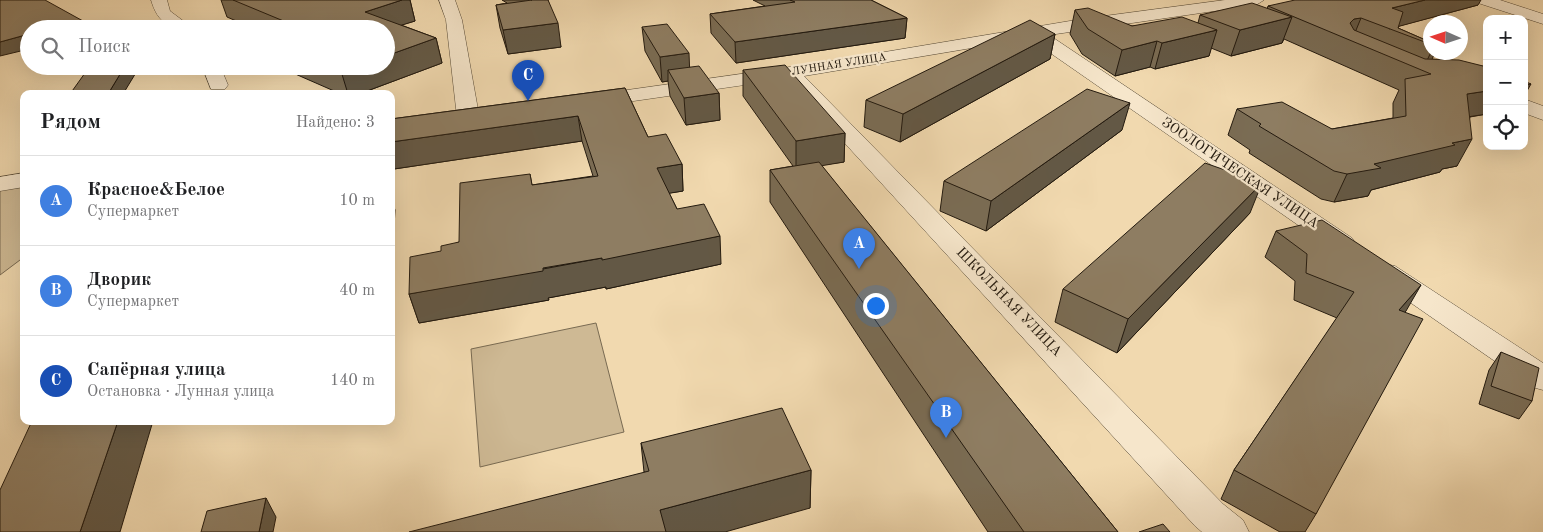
<!DOCTYPE html>
<html lang="ru">
<head>
<meta charset="utf-8">
<style>
  :root { --surface:#fff; --page:#f2f2f2; --text:#202124; --muted:#757577; --line:#e0e0e0; --accent:#0f766e }
  body { margin:0; font-family:"Old Standard TT",serif; background:var(--page); color:var(--text) }
  .controls { position:absolute; right:15px; top:15px; display:grid; overflow:hidden; border-radius:10px; box-shadow:0 5px 20px #0002 }
  .controls button { width:45px; height:45px; display:grid; place-items:center; padding:0; border:0; border-bottom:1px solid var(--line); background:var(--surface); color:var(--text); font:25px sans-serif }
  .compass { position:absolute; left:1423px; top:15px; width:45px; height:45px; border-radius:50%; background:var(--surface); box-shadow:0 5px 20px #0002; rotate:273deg }
  .you { position:absolute; left:875px; top:305px; width:18px; height:18px; margin:-12px; border:4px solid #fff; border-radius:50%; background:#1a73e8; box-shadow:0 0 0 8px #1a73e833 }
  .badge { display:grid; place-items:center; width:32px; height:32px; border-radius:50%; background:var(--accent); color:#fff; font-size:16px; font-weight:700 }
  .pin { position:absolute; translate:-50% -41px; filter:drop-shadow(0 1px 2px #0008) }
  .pin::after { content:''; position:absolute; top:26px; width:18px; height:15px; background:inherit; clip-path:polygon(0 0,100% 0,50% 100%) }
  .list { margin:0; padding:0; list-style:none }
  h2 { display:flex; justify-content:space-between; align-items:center; height:65px; margin:0; padding:0 20px; font-size:21px }
  h2 small { font-size:16px; font-weight:400; color:var(--muted) }
  .list li { display:grid; grid-template-columns:32px 1fr auto; gap:15px; align-items:center; box-sizing:border-box; height:90px; padding:0 20px; border-top:1px solid var(--line) }
  .list b { display:block; font-size:19px; white-space:nowrap }
  .list p { margin:0; font-size:16px; white-space:nowrap; color:var(--muted) }
  .list em { font-size:16px; font-style:normal; color:var(--muted) }
  .icon { flex:none; width:28px; height:28px; fill:none; stroke:currentColor; stroke-width:2; stroke-linecap:round; stroke-linejoin:round }
  .map { position:relative; flex:none; width:1543px; height:532px; overflow:hidden }
  .search { position:absolute; background:var(--surface); box-shadow:0 5px 20px #0002; left:20px; top:20px; width:375px; height:55px; display:flex; align-items:center; gap:12px; box-sizing:border-box; padding:0 18px; border-radius:28px; color:var(--muted); font-size:19px }
  .panel { position:absolute; background:var(--surface); box-shadow:0 5px 20px #0002; left:20px; top:90px; width:375px; height:335px; border-radius:10px }
  .map>svg:first-child { display:block }
</style>
</head>
<body>
<div class="map">
<svg width="1543" height="532" viewBox="0 0 1543 532">
  <rect width="100%" height="100%" fill="#f1d9af"/>
  <filter id="stains"><feTurbulence type="fractalNoise" baseFrequency=".004" numOctaves="4"/><feColorMatrix values="0 0 0 0 .2 0 0 0 0 .09 0 0 0 0 .02 0 0 0 .5 -.17"/></filter>
  <radialGradient id="worn" r=".72"><stop offset=".6" stop-color="#630" stop-opacity="0"/><stop offset="1" stop-color="#630" stop-opacity=".3"/></radialGradient>
  <g fill="#ceb994" stroke="#786a52">
    <polygon points="24,187 24,257 0,275 0,190"/>
    <polygon points="596,323 624,432 480,467 471,349"/>
  </g>
  <g fill="none" stroke-linecap="round" stroke-linejoin="round">
    <defs>
      <g id="minor">
        <path d="M151 0H167L170 11 194 29C170 29 158 24 151 0Z"/>
        <polygon points="439,0 455,0 462,20 477,104 477,117 474,121 467,123 460,121 457,117 446,20"/>
        <polygon points="1225,0 1264,0 1256,5 1049,35 1352,238 1356,244 1352,250 1343,252 1334,250 1046,50 1032,38 804,76 1223,504 1243,520 1249,532 1202,532 1195,526 786,79 592,107 585,105 582,101 585,97 592,95 825,62 1082,19"/>
        <polygon points="1476,0 1500,0 1543,14 1543,24 1478,3"/>
        <polygon points="202,66 220,66 228,85 225,89 211,89"/>
        <polygon points="1524,99 1543,106 1543,120 1524,113"/>
        <polygon points="24,173 24,187 0,191 0,177"/>
        <polygon points="1385,264 1395,266 1543,363 1543,390 1532,387 1375,278 1371,272 1375,266"/>
      </g>
    </defs>
    <use href="#minor" stroke="#564a37" stroke-width="1"/>
    <use href="#minor" fill="#f6e6cb" fill-rule="evenodd"/>
  </g>
  <g fill="#7a6c54" stroke="#231a0f">
    <polygon points="221,0 410,0 415,21 401,25 436,38 442,63 359,94 341,94 277,66 386,66 386,29 255,29 227,17"/>
    <polygon points="502,0 548,0 561,47 508,54 500,28 496,5 507,3"/>
    <polygon points="753,0 871,0 907,18 905,38 736,63 711,33 710,14 765,6"/>
    <polygon points="1478,5 1399,26 1398,28 1430,42 1430,52 1435,52 1432,59 1487,67 1487,114 1470,117 1457,166 1442,169 1440,172 1371,190 1368,196 1334,202 1321,199 1249,153 1250,150 1228,135 1237,109 1332,129 1393,118 1393,103 1399,90 1284,39 1282,43 1231,56 1211,48 1209,56 1155,69 1150,67 1115,76 1082,54 1070,34 1075,10 1132,26 1198,23 1200,15 1267,9 1268,6"/>
    <polygon points="642,27 690,67 719,93 720,120 686,125 670,96 668,81 662,82 645,51"/>
    <polygon points="1055,34 1050,59 900,142 864,127 866,100"/>
    <polygon points="743,70 845,133 844,162 821,165 1118,532 988,532 770,202 770,170 793,166 743,96"/>
    <polygon points="625,88 648,137 682,164 683,191 669,193 677,209 721,264 606,289 606,287 548,298 549,300 419,323 409,294 441,251 459,242 530,174 532,185 593,176 582,141 394,169 391,160 391,119"/>
    <polygon points="1122,130 986,231 940,211 944,181"/>
    <polygon points="1250,213 1117,353 1055,322 1063,289"/>
    <polygon points="1276,231 1405,312 1316,514 1305,532 1280,532 1221,499 1234,470 1337,318 1294,300 1295,281 1265,257"/>
    <polygon points="1501,352 1532,401 1519,419 1479,404 1489,370"/>
    <polygon points="641,443 811,470 810,508 644,472"/>
  </g>
  <g fill="#635845" stroke="#231a0f">
    <polygon points="402,0 410,0 415,21 386,30 365,12"/>
    <polygon points="1425,0 1481,0 1478,5 1389,29 1392,8"/>
    <polygon points="1292,17 1282,43 1231,56 1240,30"/>
    <polygon points="907,18 905,38 736,63 735,42"/>
    <polygon points="1361,18 1352,40 1350,23 1354,19"/>
    <polygon points="83,21 87,29 51,29"/>
    <polygon points="558,23 561,47 508,54 503,30"/>
    <polygon points="1217,30 1209,56 1155,69 1162,43"/>
    <polygon points="29,34 29,49 0,56 0,42"/>
    <polygon points="1055,34 1050,59 900,142 903,114"/>
    <polygon points="436,38 442,63 359,94 348,94 341,71 356,66 386,66 386,56"/>
    <polygon points="1157,41 1150,67 1115,76 1122,50"/>
    <polygon points="1431,52 1435,52 1428,69 1423,69"/>
    <polygon points="689,53 690,78 668,70 668,81 662,82 660,57"/>
    <polygon points="125,66 135,66 137,71 123,94 108,94"/>
    <polygon points="1531,84 1524,96 1524,85"/>
    <polygon points="1487,91 1487,114 1454,119 1467,94"/>
    <polygon points="719,93 720,120 686,125 684,98"/>
    <polygon points="1130,103 1122,130 986,231 991,201"/>
    <polygon points="578,116 582,141 394,169 391,160 391,142"/>
    <polygon points="845,133 844,162 796,170 796,141"/>
    <polygon points="1472,139 1457,166 1442,169 1440,172 1371,190 1368,196 1334,202 1347,174 1374,164 1452,143"/>
    <polygon points="682,164 683,191 659,195 657,168"/>
    <polygon points="1262,183 1250,213 1117,353 1128,319"/>
    <polygon points="391,197 395,210 393,244 391,245"/>
    <polygon points="720,236 721,264 606,289 606,287 548,298 549,300 419,323 409,294"/>
    <polygon points="1421,285 1406,311 1384,337 1399,310"/>
    <polygon points="118,421 153,421 120,532 80,532"/>
    <polygon points="811,470 810,508 725,532 662,532 660,510"/>
    <polygon points="266,498 276,517 273,532 259,532"/>
  </g>
  <g fill="#8e7d62" stroke="#231a0f">
    <polygon points="0,0 45,0 83,21 51,29 29,29 29,34 0,42"/>
    <polygon points="233,0 402,0 365,12 436,38 386,56 386,29 263,29 286,22"/>
    <polygon points="531,0 548,0 558,23 503,30 496,5 532,0"/>
    <polygon points="790,0 871,0 907,18 735,42 710,14 795,2"/>
    <polygon points="1295,0 1425,0 1392,8 1403,12 1398,28 1430,42 1430,44 1361,18 1354,19 1350,23 1354,30 1425,59 1459,60 1487,67 1487,91 1467,94 1472,139 1452,143 1455,145 1374,164 1381,168 1347,174 1334,171 1259,126 1261,124 1237,109 1282,102 1332,129 1406,116 1405,79 1431,74 1268,6"/>
    <polygon points="1252,3 1292,17 1240,30 1200,15"/>
    <polygon points="1088,8 1132,26 1182,17 1217,30 1162,43 1157,41 1122,50 1088,29 1075,10"/>
    <polygon points="1030,20 1055,34 903,114 866,100"/>
    <polygon points="667,24 689,53 660,57 642,27"/>
    <polygon points="785,65 845,133 796,141 743,70"/>
    <polygon points="90,66 125,66 108,94 70,94"/>
    <polygon points="329,66 356,66 341,71"/>
    <polygon points="699,66 719,93 684,98 668,70"/>
    <polygon points="1524,81 1531,84 1524,85"/>
    <polygon points="625,88 648,137 666,134 682,164 657,168 677,209 704,204 720,236 602,260 602,258 543,268 543,271 409,294 410,257 441,251 441,246 459,242 460,183 530,174 532,185 598,176 578,116 391,142 391,119"/>
    <polygon points="1087,89 1130,103 991,201 944,181"/>
    <polygon points="819,162 1118,532 1024,532 770,170"/>
    <polygon points="1205,163 1262,183 1128,319 1063,289"/>
    <polygon points="1322,220 1421,285 1399,310 1423,319 1316,514 1234,470 1354,292 1306,273 1307,254 1276,231"/>
    <polygon points="1501,352 1539,368 1532,401 1491,386"/>
    <polygon points="782,408 811,470 660,510 666,532 409,532 649,471 641,443"/>
    <polygon points="32,421 118,421 80,532 0,532 0,490"/>
    <polygon points="266,498 259,532 201,532 207,511"/>
    <polygon points="1163,524 1170,532 1139,532"/>
  </g>
  <g text-anchor="middle" dominant-baseline="central" stroke-width="4.5" stroke-linejoin="round" paint-order="stroke">
    <g font-size="11" fill="#231a0f" stroke="#f6e6cb">
      <text transform="translate(839 65) rotate(-9)">ЛУННАЯ УЛИЦА</text>
    </g>
    <g font-size="14" fill="#231a0f" stroke="#f6e6cb">
      <text transform="translate(1240 173) rotate(34)">ЗООЛОГИЧЕСКАЯ УЛИЦА</text>
      <text transform="translate(1009 302) rotate(46)">ШКОЛЬНАЯ УЛИЦА</text>
    </g>
  </g>
  <rect width="100%" height="100%" filter="url(#stains)"/>
  <rect width="100%" height="100%" fill="url(#worn)"/>
</svg>
<div class="controls">
<button>+</button>
<button>−</button>
<button><svg class="icon" aria-label="locate" viewBox="0 0 24 24"><circle cx="12" cy="12" r="6"/><path d="M12 2v4M12 18v4M2 12h4M18 12h4"/></svg></button>
</div>
<svg class="compass" viewBox="-18 -18 36 36"><path d="M0-13l5 13h-10z" fill="#e53935"/><path d="M0 13l5-13h-10z" fill="#757577"/></svg>
<div class="you"></div>
<div class="pin badge" style="left:859px;top:269px;background:#3f7fe0">A</div>
<div class="pin badge" style="left:946px;top:438px;background:#3f7fe0">B</div>
<div class="pin badge" style="left:528px;top:101px;background:#1a4fb4">C</div>
<div class="search"><svg class="icon" aria-label="search" viewBox="0 0 24 24"><circle cx="10" cy="10" r="6"/><path d="M15 15l6 6"/></svg>Поиск</div>
<section class="panel">
<h2>Рядом<small>Найдено: 3</small></h2>
<ul class="list">
<li><span class="badge" style="background:#3f7fe0">A</span><div><b>Красное&amp;Белое</b><p>Супермаркет</p></div><em>10 m</em></li>
<li><span class="badge" style="background:#3f7fe0">B</span><div><b>Дворик</b><p>Супермаркет</p></div><em>40 m</em></li>
<li><span class="badge" style="background:#1a4fb4">C</span><div><b>Сапёрная улица</b><p>Остановка · Лунная улица</p></div><em>140 m</em></li>
</ul>
</section>
</div>
</body>
</html>
